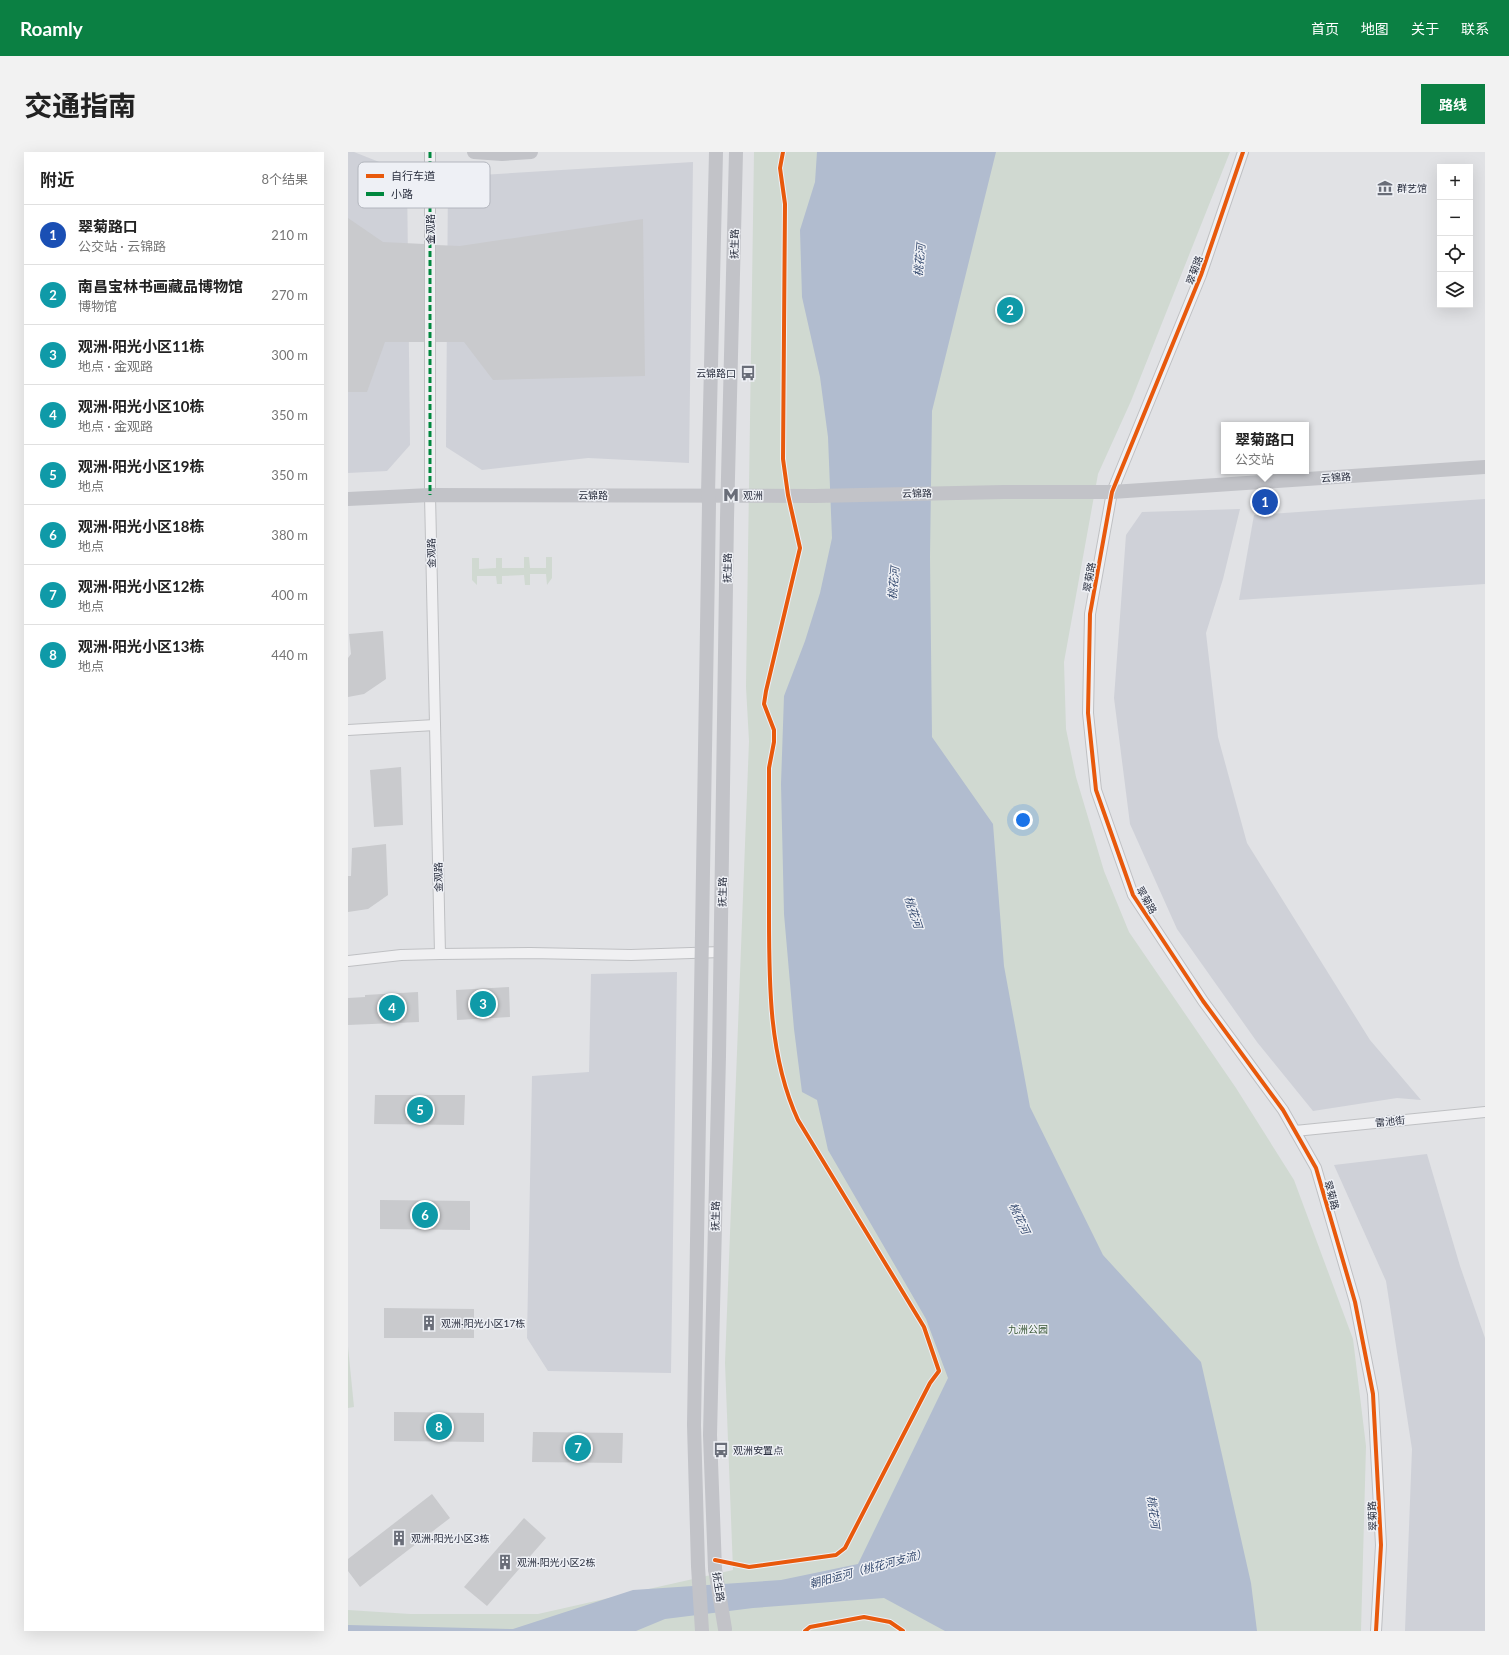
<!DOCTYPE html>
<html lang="zh">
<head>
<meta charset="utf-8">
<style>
  :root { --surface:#fff; --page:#f2f2f2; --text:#222; --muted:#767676; --line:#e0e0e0; --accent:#0b8043 }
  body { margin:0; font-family:Lato,"Noto Sans SC",sans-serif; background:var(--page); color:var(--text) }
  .controls { position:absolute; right:12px; top:12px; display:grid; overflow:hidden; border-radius:0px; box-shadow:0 4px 16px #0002 }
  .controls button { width:36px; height:36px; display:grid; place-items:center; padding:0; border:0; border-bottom:1px solid var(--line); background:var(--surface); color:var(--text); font:20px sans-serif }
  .you { position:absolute; left:675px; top:668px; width:14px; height:14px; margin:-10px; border:3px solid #fff; border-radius:50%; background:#1a73e8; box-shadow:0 0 0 6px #1a73e833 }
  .badge { display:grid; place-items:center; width:26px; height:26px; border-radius:50%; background:var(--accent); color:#fff; font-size:13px; font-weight:700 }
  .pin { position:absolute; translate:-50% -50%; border:2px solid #fff; box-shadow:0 1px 4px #0006 }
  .popup { position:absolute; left:873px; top:270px; width:88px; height:52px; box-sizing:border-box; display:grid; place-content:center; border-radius:0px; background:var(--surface); filter:drop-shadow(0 1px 3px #0005); font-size:13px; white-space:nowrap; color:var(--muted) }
  .popup b { font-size:15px; color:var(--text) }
  .popup::after { content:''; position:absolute; left:50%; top:100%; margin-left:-8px; border:8px solid transparent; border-top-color:var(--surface) }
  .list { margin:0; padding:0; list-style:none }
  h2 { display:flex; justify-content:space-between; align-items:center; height:52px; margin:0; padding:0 16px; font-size:17px }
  h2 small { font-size:13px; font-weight:400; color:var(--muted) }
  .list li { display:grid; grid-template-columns:26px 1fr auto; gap:12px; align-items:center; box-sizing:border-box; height:60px; padding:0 16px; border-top:1px solid var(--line) }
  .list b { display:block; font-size:15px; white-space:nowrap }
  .list p { margin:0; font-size:13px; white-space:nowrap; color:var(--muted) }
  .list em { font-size:13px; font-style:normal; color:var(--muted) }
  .icon { flex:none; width:22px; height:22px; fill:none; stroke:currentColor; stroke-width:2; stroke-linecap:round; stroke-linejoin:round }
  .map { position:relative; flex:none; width:1137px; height:1479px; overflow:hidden; border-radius:0px }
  header { display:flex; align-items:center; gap:24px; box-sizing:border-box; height:56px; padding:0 20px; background:var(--accent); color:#fff }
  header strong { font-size:19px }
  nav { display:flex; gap:22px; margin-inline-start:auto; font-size:14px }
  .intro { display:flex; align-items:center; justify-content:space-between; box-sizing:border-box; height:96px; padding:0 24px }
  h1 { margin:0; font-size:28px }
  .button { padding:10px 18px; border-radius:0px; background:var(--accent); color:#fff; font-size:14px; font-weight:700 }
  main { display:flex; gap:24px; padding:0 24px }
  aside { flex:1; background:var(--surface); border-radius:0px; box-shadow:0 4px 16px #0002 }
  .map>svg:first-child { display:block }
</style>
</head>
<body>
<header>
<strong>Roamly</strong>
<nav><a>首页</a><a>地图</a><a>关于</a><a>联系</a></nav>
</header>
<div class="intro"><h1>交通指南</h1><a class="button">路线</a></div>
<main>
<aside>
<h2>附近<small>8个结果</small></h2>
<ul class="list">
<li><span class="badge" style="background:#1a4fb4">1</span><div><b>翠菊路口</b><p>公交站 · 云锦路</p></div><em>210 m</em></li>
<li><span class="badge" style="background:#0f9aa8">2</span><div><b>南昌宝林书画藏品博物馆</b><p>博物馆</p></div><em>270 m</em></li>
<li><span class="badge" style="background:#0f9aa8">3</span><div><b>观洲·阳光小区11栋</b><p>地点 · 金观路</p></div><em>300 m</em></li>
<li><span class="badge" style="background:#0f9aa8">4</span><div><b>观洲·阳光小区10栋</b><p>地点 · 金观路</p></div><em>350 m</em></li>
<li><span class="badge" style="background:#0f9aa8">5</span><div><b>观洲·阳光小区19栋</b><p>地点</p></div><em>350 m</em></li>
<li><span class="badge" style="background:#0f9aa8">6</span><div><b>观洲·阳光小区18栋</b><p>地点</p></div><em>380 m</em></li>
<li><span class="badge" style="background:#0f9aa8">7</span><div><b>观洲·阳光小区12栋</b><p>地点</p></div><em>400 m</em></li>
<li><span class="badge" style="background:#0f9aa8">8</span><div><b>观洲·阳光小区13栋</b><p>地点</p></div><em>440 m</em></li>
</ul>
</aside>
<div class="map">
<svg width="1137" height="1479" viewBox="0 0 1137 1479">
  <rect width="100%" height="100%" fill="#e1e2e5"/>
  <g fill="#cfd1d8">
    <polygon points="0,0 6,0 59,21 62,293 39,319 0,321"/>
    <polygon points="345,10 341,311 240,306 134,318 98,295 100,25"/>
    <polygon points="1137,347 1137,432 891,448 906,363"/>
    <polygon points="892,357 875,427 858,481 870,585 899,691 1022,888 1073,948 1049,946 965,959 909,890 829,777 782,672 766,546 778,383 794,360"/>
    <polygon points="329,820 323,1221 200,1219 179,1186 184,924 241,920 243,822"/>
    <polygon points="1079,1002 1112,1114 1137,1186 1137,1479 1057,1479 1064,1297 1038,1129 986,1013"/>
  </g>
  <g fill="#d0d9d1">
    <polygon points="406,0 882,0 783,249 750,322 716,510 718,577 728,625 756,719 781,780 888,936 946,1028 1005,1187 1018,1294 1013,1479 0,1479 0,1458 62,1462 190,1462 385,1418 377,1211 401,589 398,535"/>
    <polygon points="176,405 181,405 182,416 198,416 198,405 204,405 204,426 199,433 198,422 182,422 182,433 177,433 176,423 154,424 154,432 149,432 148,424 129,424 129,433 124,428 124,406 131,406 131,417 148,416 148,406 154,406 154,416 176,416"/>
    <polygon points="0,1195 6,1255 0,1256"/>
  </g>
  <polygon fill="#b1bccf" points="469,0 648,0 584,259 582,405 584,585 645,672 656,814 682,955 755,1103 853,1210 903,1431 909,1479 597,1479 536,1446 405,1456 317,1467 288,1479 0,1479 0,1473 165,1477 285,1438 433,1428 510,1412 600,1226 578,1167 480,998 469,948 454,940 446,877 436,762 433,632 436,544 457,489 472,441 484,386 480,285 472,225 454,145 452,78 467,30"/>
  <g fill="#c9cacd">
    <polygon points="0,66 35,90 76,92 76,190 37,190 19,240 0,240"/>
    <polygon points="295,67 297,224 145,228 116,190 88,190 88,93 112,94"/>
    <polygon points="35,479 38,527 16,542 0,545 0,506 3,502 1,482"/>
    <polygon points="53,615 55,673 26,675 22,618"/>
    <polygon points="38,692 40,743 20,757 0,760 0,724 3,724 4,696"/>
    <polygon points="161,835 162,865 109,868 108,838"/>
    <polygon points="70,840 71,870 0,873 0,846 17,845 17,843"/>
    <polygon points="27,943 117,943 116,973 26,972"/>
    <polygon points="32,1048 122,1049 122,1078 32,1077"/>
    <polygon points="36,1156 126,1157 126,1186 36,1186"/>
    <polygon points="46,1260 136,1261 136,1290 46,1289"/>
    <polygon points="185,1280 275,1281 274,1311 184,1310"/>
    <polygon points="84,1342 102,1366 12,1435 0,1419 0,1407"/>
    <polygon points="176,1366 198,1386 139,1454 116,1435"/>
  </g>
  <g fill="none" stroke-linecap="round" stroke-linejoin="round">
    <defs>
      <g id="street">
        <polyline points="82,0 82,343 92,802"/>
        <polyline points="895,0 853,123 764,340 742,462 740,561 748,638 785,743 855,849 935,958 968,1016 1007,1150 1025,1242 1033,1393 1028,1479"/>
        <polyline points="0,578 87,573"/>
        <polyline points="0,809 53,803 92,802 182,801 283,803 373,800"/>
        <polyline points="947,979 1137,960"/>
      </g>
    </defs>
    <use href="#street" stroke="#bfc0c3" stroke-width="12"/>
    <use href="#street" stroke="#f0f0f2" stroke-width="10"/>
    <g stroke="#c2c3c8" stroke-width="14">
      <polyline points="126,0 154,2 183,0"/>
      <polyline points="0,347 82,343 467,344 656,340 764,340 1137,315"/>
      <polyline points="367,1417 362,1283 371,904 379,366 388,0"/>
      <polyline points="354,1479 350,1414 346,1273 361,352 360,342 368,0"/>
    </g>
    <polyline stroke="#c2c3c8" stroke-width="14" points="367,1417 377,1477"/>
    <polyline stroke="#00873e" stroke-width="3" stroke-dasharray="6 3" stroke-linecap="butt" points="82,0 82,343"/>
    <defs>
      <g id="cycleway">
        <polyline points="895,0 853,123 764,340 742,462 740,561 748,638 785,743 855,849 935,958 968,1016 1007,1150 1025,1242 1033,1393 1028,1479"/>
        <path d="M367 1408 401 1415 488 1403 497 1396 582 1231 591 1219 576 1175 450 968C420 903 421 827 421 756 421 709 421 662 421 616L426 590V578L416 552 418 539 452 396 440 343 435 307 437 52 432 16 435 0"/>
        <polyline points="457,1479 462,1475 516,1465 542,1470 555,1479"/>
      </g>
    </defs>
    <use href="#cycleway" stroke="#eef0f5" stroke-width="6"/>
    <use href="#cycleway" stroke="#e8590c" stroke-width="4"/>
  </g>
  <defs>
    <symbol id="museum-bare" viewBox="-9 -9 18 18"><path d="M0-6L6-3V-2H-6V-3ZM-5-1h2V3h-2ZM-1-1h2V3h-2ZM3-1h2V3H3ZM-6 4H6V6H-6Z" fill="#696d78" stroke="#eef0f5" stroke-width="2.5" paint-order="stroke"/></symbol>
    <symbol id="bus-bare" viewBox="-9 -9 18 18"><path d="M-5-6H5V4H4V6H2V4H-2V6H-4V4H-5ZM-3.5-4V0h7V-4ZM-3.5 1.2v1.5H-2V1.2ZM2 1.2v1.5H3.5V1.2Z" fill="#696d78" stroke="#eef0f5" stroke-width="2.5" paint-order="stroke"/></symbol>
    <symbol id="metro-bare" viewBox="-9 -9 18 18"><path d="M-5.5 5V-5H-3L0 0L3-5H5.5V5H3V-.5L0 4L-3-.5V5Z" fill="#696d78" stroke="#eef0f5" stroke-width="2.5" paint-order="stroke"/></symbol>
    <symbol id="building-bare" viewBox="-9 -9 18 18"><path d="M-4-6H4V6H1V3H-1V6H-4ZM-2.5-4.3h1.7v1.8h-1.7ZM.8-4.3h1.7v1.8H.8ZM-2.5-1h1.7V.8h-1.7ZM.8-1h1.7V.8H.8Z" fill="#696d78" stroke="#eef0f5" stroke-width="2.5" paint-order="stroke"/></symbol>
  </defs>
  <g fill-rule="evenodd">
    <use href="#museum-bare" x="1026" y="25" width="22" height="22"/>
    <use href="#bus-bare" x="389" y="210" width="22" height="22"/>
    <use href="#metro-bare" x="372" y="332" width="22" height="22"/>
    <use href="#building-bare" x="70" y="1160" width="22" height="22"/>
    <use href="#bus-bare" x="362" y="1287" width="22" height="22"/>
    <use href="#building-bare" x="40" y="1375" width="22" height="22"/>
    <use href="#building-bare" x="146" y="1399" width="22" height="22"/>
  </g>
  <g text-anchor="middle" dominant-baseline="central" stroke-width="3" stroke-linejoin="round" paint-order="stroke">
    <g font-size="10" fill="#292e3e" stroke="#eef0f5" text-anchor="start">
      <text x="1049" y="36">群艺馆</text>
      <text x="388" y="221" text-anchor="end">云锦路口</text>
      <text x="395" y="343">观洲</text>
      <text x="93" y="1171">观洲·阳光小区17栋</text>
      <text x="385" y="1298">观洲安置点</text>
      <text x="63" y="1386">观洲·阳光小区3栋</text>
      <text x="169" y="1410">观洲·阳光小区2栋</text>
    </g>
    <g font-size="10" fill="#292e3e" stroke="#eef0f5">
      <text transform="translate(82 77) rotate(-90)">金观路</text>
      <text transform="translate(386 92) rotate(-89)">抚生路</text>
      <text transform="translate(846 118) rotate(-70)">翠菊路</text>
      <text transform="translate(988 325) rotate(-4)">云锦路</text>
      <text transform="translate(569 341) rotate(-1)">云锦路</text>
      <text x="245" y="343">云锦路</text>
      <text transform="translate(83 401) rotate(-91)">金观路</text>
      <text transform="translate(379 416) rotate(-89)">抚生路</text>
      <text transform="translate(741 425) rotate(-80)">翠菊路</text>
      <text transform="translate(90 725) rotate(-91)">金观路</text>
      <text transform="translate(374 740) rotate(-89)">抚生路</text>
      <text transform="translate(799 748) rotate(60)">翠菊路</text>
      <text transform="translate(1042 969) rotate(-6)">雷池街</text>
      <text transform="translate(984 1043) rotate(74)">翠菊路</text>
      <text transform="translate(367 1064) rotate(-89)">抚生路</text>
      <text transform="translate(1024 1364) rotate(-93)">翠菊路</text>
      <text transform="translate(371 1435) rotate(81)">抚生路</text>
    </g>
    <g font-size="10" fill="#3a5837" stroke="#eef0f5">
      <text x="680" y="1177">九洲公园</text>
    </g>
    <g font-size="11" font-style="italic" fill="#354a6f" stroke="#eef0f5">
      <text transform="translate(571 108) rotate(-85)">桃花河</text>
      <text transform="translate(545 431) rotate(-85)">桃花河</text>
      <text transform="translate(566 760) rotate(72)">桃花河</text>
      <text transform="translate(672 1066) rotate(64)">桃花河</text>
      <text transform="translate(806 1360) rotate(82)">桃花河</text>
      <text transform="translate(520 1416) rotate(-15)">朝阳运河（桃花河支流）</text>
    </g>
  </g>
  <rect x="10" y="10" width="132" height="46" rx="6" fill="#eef0f5" stroke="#b3b6be" stroke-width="1"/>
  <rect x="18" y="22" width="18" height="4" fill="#e8590c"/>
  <rect x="18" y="40" width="18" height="4" fill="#00873e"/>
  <g font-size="11" fill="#292e3e">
    <text x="43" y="28">自行车道</text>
    <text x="43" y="46">小路</text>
  </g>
</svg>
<div class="controls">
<button>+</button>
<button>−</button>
<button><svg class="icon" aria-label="locate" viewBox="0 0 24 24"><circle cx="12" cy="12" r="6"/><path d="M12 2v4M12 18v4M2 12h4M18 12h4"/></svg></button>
<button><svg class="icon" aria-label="layers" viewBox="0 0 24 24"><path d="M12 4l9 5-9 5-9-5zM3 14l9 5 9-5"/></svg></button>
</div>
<div class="you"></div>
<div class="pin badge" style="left:917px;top:350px;background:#1a4fb4">1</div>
<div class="popup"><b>翠菊路口</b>公交站</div>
<div class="pin badge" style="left:662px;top:158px;background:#0f9aa8">2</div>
<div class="pin badge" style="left:135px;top:852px;background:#0f9aa8">3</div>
<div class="pin badge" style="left:44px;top:856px;background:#0f9aa8">4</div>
<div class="pin badge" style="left:72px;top:958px;background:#0f9aa8">5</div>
<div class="pin badge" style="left:77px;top:1063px;background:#0f9aa8">6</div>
<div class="pin badge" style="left:230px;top:1296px;background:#0f9aa8">7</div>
<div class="pin badge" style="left:91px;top:1275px;background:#0f9aa8">8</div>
</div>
</main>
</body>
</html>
